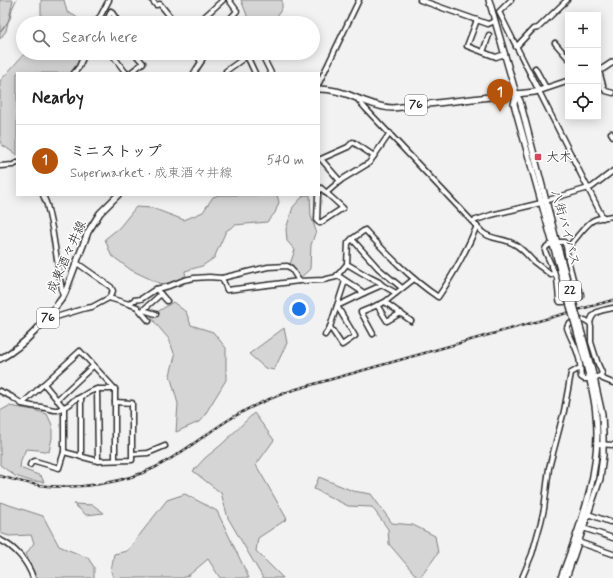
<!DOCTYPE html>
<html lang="en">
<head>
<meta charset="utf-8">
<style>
  :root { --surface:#fff; --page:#f6f6f6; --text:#222; --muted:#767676; --line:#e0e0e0; --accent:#b45309 }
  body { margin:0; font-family:Mynerve,"Klee One",sans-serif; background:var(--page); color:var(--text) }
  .controls { position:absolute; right:12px; top:12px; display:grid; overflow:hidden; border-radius:0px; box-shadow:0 2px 10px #0003 }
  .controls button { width:36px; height:36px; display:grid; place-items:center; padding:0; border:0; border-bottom:1px solid var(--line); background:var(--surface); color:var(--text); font:20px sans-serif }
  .you { position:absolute; left:299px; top:309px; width:14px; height:14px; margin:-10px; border:3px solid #fff; border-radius:50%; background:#1a73e8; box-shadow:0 0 0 6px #1a73e833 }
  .badge { display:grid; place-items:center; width:26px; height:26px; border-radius:50%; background:var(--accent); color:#fff; font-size:13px; font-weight:700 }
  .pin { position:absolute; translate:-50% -33px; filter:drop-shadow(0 1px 2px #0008) }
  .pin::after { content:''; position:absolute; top:21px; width:14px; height:12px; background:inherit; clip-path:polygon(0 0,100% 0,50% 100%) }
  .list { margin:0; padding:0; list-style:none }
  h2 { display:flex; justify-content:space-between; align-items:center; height:52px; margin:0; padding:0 16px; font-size:17px }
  h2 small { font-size:13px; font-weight:400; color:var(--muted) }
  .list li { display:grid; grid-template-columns:26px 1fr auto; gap:12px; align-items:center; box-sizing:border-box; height:72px; padding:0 16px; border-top:1px solid var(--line) }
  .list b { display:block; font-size:15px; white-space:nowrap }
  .list p { margin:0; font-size:13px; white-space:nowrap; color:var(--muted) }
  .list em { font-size:13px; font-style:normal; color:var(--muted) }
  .icon { flex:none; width:22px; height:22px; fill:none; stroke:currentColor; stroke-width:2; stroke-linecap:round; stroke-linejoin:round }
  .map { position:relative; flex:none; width:613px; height:578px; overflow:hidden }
  .search { position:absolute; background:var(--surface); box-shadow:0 2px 10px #0003; left:16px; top:16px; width:304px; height:44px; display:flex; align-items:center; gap:10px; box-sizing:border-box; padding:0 14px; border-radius:22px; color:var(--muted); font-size:15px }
  .panel { position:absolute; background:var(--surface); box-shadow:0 2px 10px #0003; left:16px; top:72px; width:304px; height:124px; border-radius:0px }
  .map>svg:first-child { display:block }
</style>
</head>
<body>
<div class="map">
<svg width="613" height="578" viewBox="0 0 613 578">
  <rect width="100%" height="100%" fill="#f2f2f2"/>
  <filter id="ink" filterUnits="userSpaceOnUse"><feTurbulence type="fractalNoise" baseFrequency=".025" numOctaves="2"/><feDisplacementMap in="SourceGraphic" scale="8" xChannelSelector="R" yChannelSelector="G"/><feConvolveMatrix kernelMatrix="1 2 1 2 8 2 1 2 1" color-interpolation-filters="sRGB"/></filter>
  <g filter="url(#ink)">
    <g fill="#d5d5d5" stroke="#808080">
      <polygon points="0,0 13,0 6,31 0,39"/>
      <polygon points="41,0 64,0 67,12 75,16 84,23 41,23"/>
      <polygon points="241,0 282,0 282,8 273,23 250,23"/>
      <polygon points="25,53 85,53 73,73 17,73 17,155 2,145 0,142 0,81"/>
      <polygon points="219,195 277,195 279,202 275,213 267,222 235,225 226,231 214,258 202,266 185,271 186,280 183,285 174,287 167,287 131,270 111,255 105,239 119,228 136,207 152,208 184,220 203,212 213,197"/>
      <polygon points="304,195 310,195 311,216 316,231 311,245 310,269 299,279 290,264 295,250 287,241 286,229 293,207"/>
      <polygon points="173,302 186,312 191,325 213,332 226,348 226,380 201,421 176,432 178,404 170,375 175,356 169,339 156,324 151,316"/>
      <polygon points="284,328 287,343 274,370 265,368 249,354"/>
      <polygon points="9,406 34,410 47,414 52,425 52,438 49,452 38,450 26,449 21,460 20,468 41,476 44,482 31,481 15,476 0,465 0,411"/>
      <polygon points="254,413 274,440 256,465 287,519 258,538 256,551 283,578 263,578 228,518 221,493 193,471 205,458 221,445"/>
      <polygon points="319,477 353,491 371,494 392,523 413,525 435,536 438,553 420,578 418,578 389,544 388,529 372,507 348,506 314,489"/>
      <polygon points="185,494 217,511 249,578 220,578 208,559 189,575 182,578 113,578 111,571 114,554 127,551 167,500"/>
      <polygon points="0,502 43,516 59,546 88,558 94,567 94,578 35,578 26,554 34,543 31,535 9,536 0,533"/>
      <polygon points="74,504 93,505 104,513 86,515"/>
    </g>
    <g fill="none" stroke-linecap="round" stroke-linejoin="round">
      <polyline stroke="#787878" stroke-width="1" points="0,32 10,19 12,9 16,0"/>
      <defs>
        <g id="minor">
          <polyline points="152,0 156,5 160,4 172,19 176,21 178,23"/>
          <polyline points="420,0 488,24 495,21"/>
          <polyline points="511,0 499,12 603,218"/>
          <polyline points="477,20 467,46 496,57 505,54"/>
          <polyline points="95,23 101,15 109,0"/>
          <polyline points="106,23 111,11 119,23"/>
          <polyline points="205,23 203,18 223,0"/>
          <polyline points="226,23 237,11 229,0"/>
          <polyline points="555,43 568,58"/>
          <polyline points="516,47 533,29 538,28 567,0"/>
          <polyline points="483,52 489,35"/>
          <polyline points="111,53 126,73"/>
          <polyline points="196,53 201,62"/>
          <polyline points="261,53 271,73"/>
          <polyline points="535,68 546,88"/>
          <polyline points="226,71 247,56 255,73"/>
          <polyline points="599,71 604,89 606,91 613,93"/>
          <polyline points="74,73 79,67 85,53"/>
          <polyline points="130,73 143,63 134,53"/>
          <polyline points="194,73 201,62 205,53"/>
          <polyline points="319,83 359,0"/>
          <path d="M360 99 359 101 366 109 482 232C491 240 504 238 514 244 522 248 527 255 533 261 539 266 545 270 551 275L555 272"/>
          <polyline points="611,133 613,136"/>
          <polyline points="0,166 13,165 17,163"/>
          <polyline points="340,181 321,159 348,147 353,142 374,156"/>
          <polyline points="326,193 341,180 369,163 390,133"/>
          <polyline points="43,195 47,205 52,228 63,297"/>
          <polyline points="318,195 317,221 320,223 343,208 321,188 319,190"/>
          <polyline points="545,201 592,187 613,171"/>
          <polyline points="473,221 491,215 541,203"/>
          <path d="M553 243C549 245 545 246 545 251L557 278 559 300 560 302H564L581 297V294L573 279 568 260 566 246 564 242H557"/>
          <path d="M567 248C575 241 586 223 594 220 600 217 607 217 613 216"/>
          <polyline points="77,263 111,287 113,291 109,298"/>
          <polyline points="347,264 348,243 352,239"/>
          <polyline points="337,275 364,293 382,285"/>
          <polyline points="222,278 227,290 299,281 323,280 336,277 347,264 369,277 379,282 382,285 396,293"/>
          <path d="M402 288 378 268 352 239 365 230C388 255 411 279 438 297 454 274 466 251 477 226"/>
          <polyline points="156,289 167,301"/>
          <polyline points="385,302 411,321"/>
          <polyline points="129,304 137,307 149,321"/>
          <polyline points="377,305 387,321 401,313"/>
          <polyline points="156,314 143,310 161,294"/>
          <polyline points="46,320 86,308 92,307 109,298 129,304 134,300 141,299 156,289 169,286 184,280 194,278 209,277 222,278 268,267 287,266 291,268 299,281"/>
          <path d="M590 323C593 310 601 311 613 308"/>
          <polyline points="330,327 342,345 355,336 337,306 364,293"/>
          <polyline points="373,334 361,312 385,302 414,279"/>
          <polyline points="325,335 330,327 345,281"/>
          <polyline points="600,376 603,379 613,383"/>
          <path d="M590 379H584L581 377C580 373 581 368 580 364 579 351 571 340 567 328 568 321 579 322 585 320L590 323 591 326V342L598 364 602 373 600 376 594 378"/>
          <polyline points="97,389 98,461"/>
          <polyline points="0,391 12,397 22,404 32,406 41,407 54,410 58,410 70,404 74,400 81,397 89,392 97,389 115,389"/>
          <polyline points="81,397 81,457"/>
          <polyline points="57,400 93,366"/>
          <polyline points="22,404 80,351 115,389 115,460"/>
          <polyline points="597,444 613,445"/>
          <polyline points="64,452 98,461 132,460 132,403 115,402"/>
          <polyline points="133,454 148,453 165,446"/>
          <polyline points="30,465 31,463 35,461 59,468 64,452 64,408 44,384"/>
          <polyline points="588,514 610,522"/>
          <polyline points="583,528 613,538"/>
          <path d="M0 540C15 547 28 562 33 578"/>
          <polyline points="578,542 613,554"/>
          <polyline points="522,578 532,554 541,522 544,509 549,468 564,411 571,373 580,368"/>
        </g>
        <g id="major">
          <polyline points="489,0 516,94 520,101 558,247"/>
          <polyline points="598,71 604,68 613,62"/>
          <path d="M319 89C333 89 346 93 359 99 371 103 380 108 393 108L516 94 535 92 568 81"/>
          <polyline points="516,95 514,104 554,248"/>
          <path d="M0 359C27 344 45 321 63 297L65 293 88 232 100 213 118 195"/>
          <path d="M561 578C580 526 602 472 596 415 594 388 585 362 578 335"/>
          <polyline points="566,578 600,479 603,455 603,434 602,414 594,378 582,334"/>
        </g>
      </defs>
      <use href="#minor" stroke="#2b2b2b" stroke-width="7"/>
      <use href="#major" stroke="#2b2b2b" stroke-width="8"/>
      <use href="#minor" stroke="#fff" stroke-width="4"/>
      <use href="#major" stroke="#fff" stroke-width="5"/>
      <defs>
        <path id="rail" d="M0 476C15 480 31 485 47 486 82 489 122 483 154 468 183 454 207 432 235 416 254 405 273 397 293 390L613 300"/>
      </defs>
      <use href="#rail" stroke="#2b2b2b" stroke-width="2.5"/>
      <use href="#rail" stroke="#fff" stroke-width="1" stroke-dasharray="3" stroke-linecap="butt"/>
      <defs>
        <g id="major-bridge">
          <polyline points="558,247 582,334"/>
          <polyline points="554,248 578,335"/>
        </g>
      </defs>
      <use href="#major-bridge" stroke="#2b2b2b" stroke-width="8" stroke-linecap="butt"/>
      <use href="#major-bridge" stroke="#fff" stroke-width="5"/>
    </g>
  </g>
  <rect fill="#d1495b" stroke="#fff" stroke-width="1.5" x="534" y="153" width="8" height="8" rx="2"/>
  <g text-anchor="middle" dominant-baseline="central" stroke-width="3" stroke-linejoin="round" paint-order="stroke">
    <g fill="#fff" stroke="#6b6b6b" stroke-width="1">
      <rect x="405" y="95" width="22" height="20" rx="3"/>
      <rect x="559" y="281" width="22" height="20" rx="3"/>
      <rect x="37" y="308" width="22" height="20" rx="3"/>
    </g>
    <g font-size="12" font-weight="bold" fill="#2b2b2b">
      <text x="416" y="105">76</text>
      <text x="570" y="291">22</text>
      <text x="48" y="318">76</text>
    </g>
    <g font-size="13" fill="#2b2b2b" stroke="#fff" text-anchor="start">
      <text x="546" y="157">大木</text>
    </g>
    <g font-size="13" fill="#2b2b2b" stroke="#fff">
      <text transform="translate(565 228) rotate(75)">八街バイパス</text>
      <text transform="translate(67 257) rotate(-66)">成東酒々井線</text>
    </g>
  </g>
</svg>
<div class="controls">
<button>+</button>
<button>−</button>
<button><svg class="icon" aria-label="locate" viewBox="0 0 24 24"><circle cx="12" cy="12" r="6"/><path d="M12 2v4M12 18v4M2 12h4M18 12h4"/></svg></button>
</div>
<div class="you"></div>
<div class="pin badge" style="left:500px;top:112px">1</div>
<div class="search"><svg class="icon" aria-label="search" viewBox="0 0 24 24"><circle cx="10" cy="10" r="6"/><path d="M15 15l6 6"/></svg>Search here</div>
<section class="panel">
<h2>Nearby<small></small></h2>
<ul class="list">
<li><span class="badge">1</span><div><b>ミニストップ</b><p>Supermarket · 成東酒々井線</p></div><em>540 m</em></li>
</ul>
</section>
</div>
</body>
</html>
